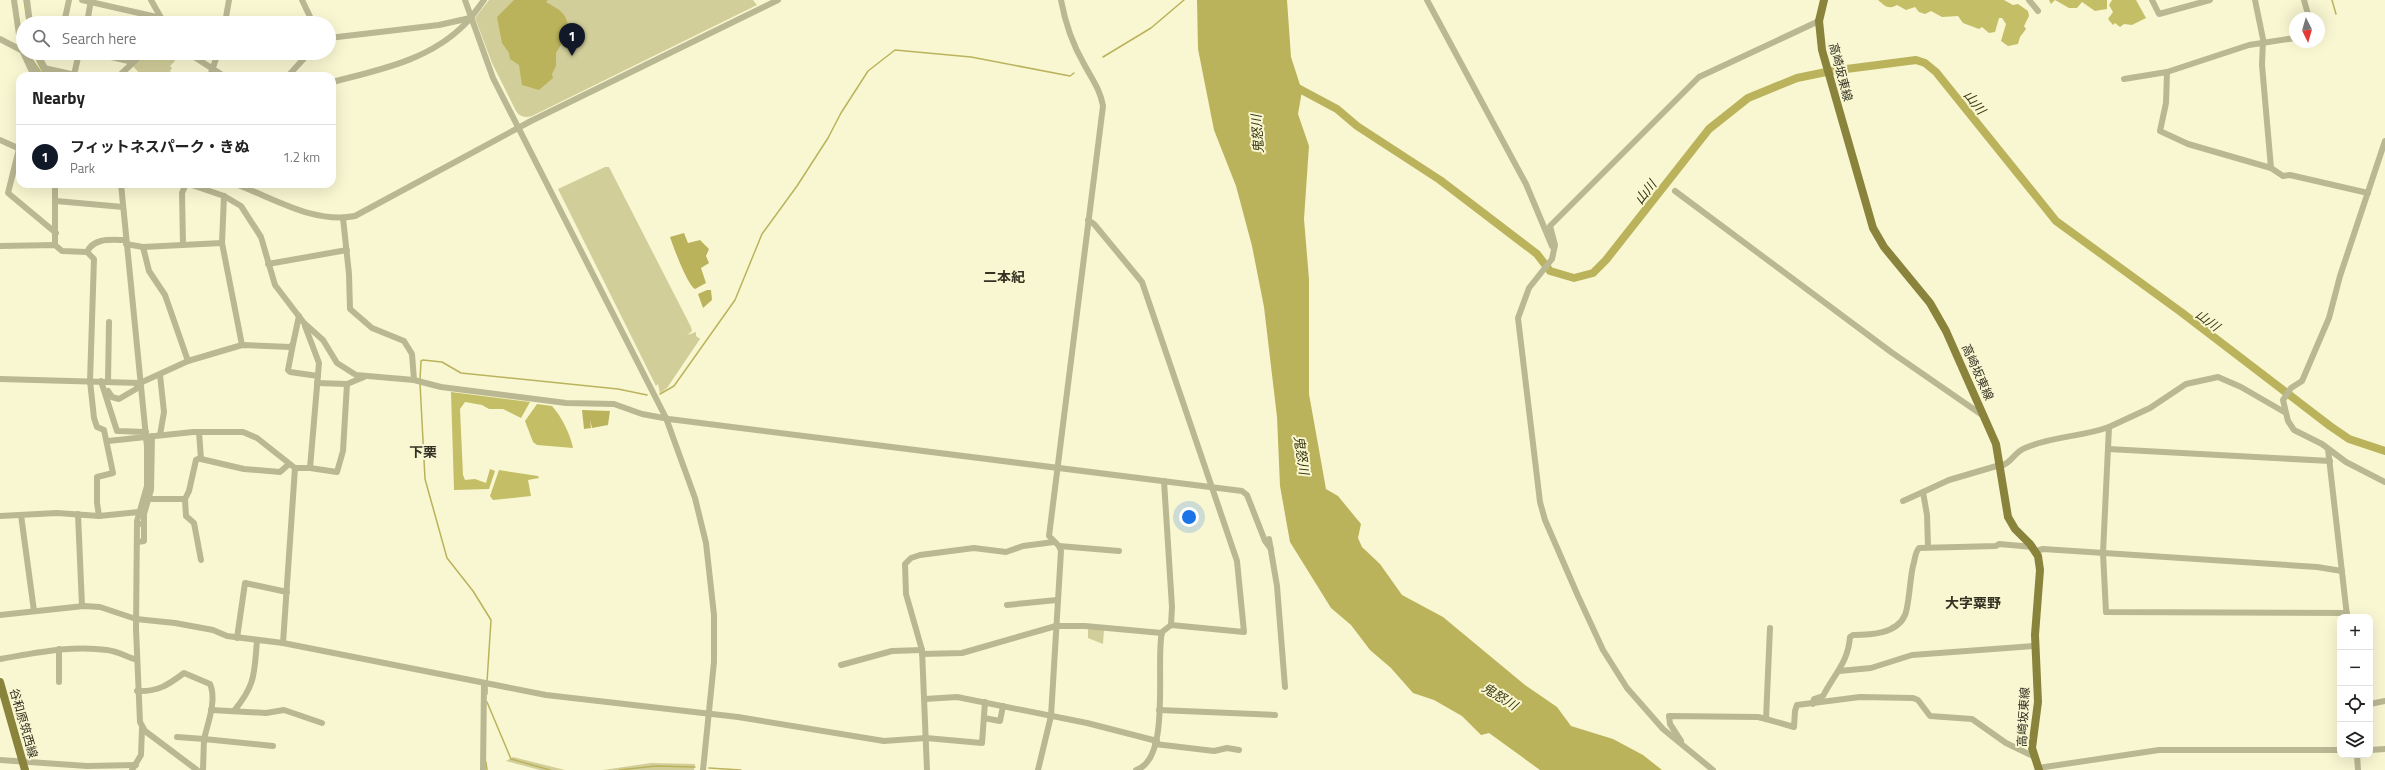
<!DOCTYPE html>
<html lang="en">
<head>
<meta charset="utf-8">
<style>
  :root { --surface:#fff; --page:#f2f2f2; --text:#222; --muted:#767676; --line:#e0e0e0; --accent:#111827 }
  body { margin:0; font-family:"Titillium Web","Noto Sans JP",sans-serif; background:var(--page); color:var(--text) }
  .controls { position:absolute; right:12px; bottom:12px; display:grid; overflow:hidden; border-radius:8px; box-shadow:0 4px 16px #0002 }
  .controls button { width:36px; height:36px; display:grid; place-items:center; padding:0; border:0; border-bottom:1px solid var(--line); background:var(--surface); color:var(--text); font:20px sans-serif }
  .compass { position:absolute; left:2289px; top:12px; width:36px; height:36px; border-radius:50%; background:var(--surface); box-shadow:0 4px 16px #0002; rotate:175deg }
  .you { position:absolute; left:1189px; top:517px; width:14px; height:14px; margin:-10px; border:3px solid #fff; border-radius:50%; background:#1a73e8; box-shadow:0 0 0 6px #1a73e833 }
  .badge { display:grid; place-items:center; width:26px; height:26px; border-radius:50%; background:var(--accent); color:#fff; font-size:13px; font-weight:700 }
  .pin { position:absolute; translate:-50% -33px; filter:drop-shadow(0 1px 2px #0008) }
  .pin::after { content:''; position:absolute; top:21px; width:14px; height:12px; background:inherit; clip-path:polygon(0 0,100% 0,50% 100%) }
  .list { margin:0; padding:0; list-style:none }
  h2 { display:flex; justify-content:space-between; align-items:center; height:52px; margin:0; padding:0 16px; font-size:17px }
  h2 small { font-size:13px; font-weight:400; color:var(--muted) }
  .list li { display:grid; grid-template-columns:26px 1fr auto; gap:12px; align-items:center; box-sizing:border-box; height:64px; padding:0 16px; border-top:1px solid var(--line) }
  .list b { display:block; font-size:15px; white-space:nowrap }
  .list p { margin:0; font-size:13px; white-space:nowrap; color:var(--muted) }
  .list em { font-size:13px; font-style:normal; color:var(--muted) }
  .icon { flex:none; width:22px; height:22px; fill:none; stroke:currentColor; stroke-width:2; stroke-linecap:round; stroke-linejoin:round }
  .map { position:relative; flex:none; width:2385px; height:770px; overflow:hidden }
  .search { position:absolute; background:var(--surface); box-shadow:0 4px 16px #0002; left:16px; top:16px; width:320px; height:44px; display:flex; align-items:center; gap:10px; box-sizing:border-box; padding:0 14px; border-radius:22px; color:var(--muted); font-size:15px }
  .panel { position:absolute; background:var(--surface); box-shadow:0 4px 16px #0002; left:16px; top:72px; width:320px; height:116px; border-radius:12px }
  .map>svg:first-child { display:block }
</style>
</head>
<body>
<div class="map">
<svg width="2385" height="770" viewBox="0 0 2385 770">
  <rect width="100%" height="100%" fill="#f9f7d1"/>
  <g fill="#d2ce9a">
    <path d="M489 0H753L757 5 532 116C525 118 520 117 516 111L492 63 475 18Z"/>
    <polygon points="145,53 153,53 156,56 160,53 168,53 175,61 170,66 172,68 170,71 174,75 142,76 132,65"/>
    <polygon points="605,167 609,167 691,327 692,331 687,335 696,332 696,336 700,339 667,388 660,393 658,384 656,386 558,189"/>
    <polygon points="1088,629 1104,629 1103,644 1088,638"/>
    <polygon points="513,757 565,770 540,770 506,761"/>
    <polygon points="651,763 695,764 694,770 603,770"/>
  </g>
  <g fill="#c4be67">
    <path d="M1878 0H2004L2013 5 2018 4 2028 11 2029 16 2024 26 2026 29 2020 37 2018 44 2008 46 2001 41 2006 24 2002 18H1999L1995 32 1989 33 1982 27 1979 29 1963 23 1958 16 1942 17 1931 11 1925 14 1919 12 1915 7 1906 10 1897 5C1888 10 1885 6 1878 0Z"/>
    <polygon points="2049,0 2107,0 2107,9 2095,11 2082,2 2077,8 2069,8 2055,0 2051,4"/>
    <polygon points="2112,0 2136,0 2146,18 2132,25 2124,24 2120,27 2115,23 2113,25 2108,19 2113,12 2109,5"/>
    <polygon points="451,392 530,402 521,418 503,409 489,409 482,405 465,402 460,409 463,475 465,480 475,479 486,483 490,469 495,471 489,489 454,490"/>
    <path d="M537 404 552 406C562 417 570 434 573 448L537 445 533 442 525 421Z"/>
    <polygon points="499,470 538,476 539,478 528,480 531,496 493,500 490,496"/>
  </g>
  <g fill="#bab35c">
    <path d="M514 0H548L546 2C563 12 564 11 570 30L556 53V66L552 74 553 78 539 90 522 85 519 65 510 59 509 53 502 43 497 17Z"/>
    <polygon points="1197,0 1287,0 1291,57 1302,91 1298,114 1309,146 1304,219 1309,279 1309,394 1326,489 1338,496 1361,524 1358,538 1362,547 1380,564 1402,595 1443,617 1525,685 1557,707 1571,726 1613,739 1643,755 1662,770 1540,770 1489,733 1481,735 1462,716 1434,700 1413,693 1391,668 1370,650 1351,625 1331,608 1290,542 1280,486 1277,417 1264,307 1252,246 1236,186 1214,130 1198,49"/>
    <path d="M684 233 688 243 700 240 709 249 706 256 709 263 701 268 706 283 695 289C687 284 673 246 670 237Z"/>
    <polygon points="707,290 711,290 712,300 703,308 698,294"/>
    <polygon points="582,410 610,411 608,425 592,428 590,420 591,428 584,429"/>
  </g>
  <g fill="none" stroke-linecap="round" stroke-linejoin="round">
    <g stroke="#bab35c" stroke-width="1.5">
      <polyline points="24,0 27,21"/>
      <polyline points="2332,0 2336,14"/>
      <polyline points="33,53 45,76"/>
      <polyline points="1103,57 1151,28 1184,0"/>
      <polyline points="420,380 421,361 423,360 442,362 461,373 618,389 647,395"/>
      <polyline points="420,383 425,479 447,558 473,591 491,620 487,682"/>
      <polyline points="660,394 674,386 735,300 762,234 797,186 828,138 841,113 868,71 895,50 971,57 1070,76 1074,73"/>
      <polyline points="487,694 487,686"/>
      <polyline points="487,702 511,759 550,770"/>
      <polyline points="486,762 487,770"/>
      <polyline points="709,768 741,770"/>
      <polyline points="619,770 656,766 695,767"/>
    </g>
    <polyline stroke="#bab35c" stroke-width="8" points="1294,86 1337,109 1357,126 1440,180 1537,254 1550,271 1574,278 1593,273 1606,260 1709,129 1748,98 1797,78 1831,71 1916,60 1925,63 1936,72 2056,221 2181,312 2330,426 2349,439 2385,451"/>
    <g stroke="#bab893" stroke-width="6">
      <polyline points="14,0 21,48 34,76"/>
      <polyline points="27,0 30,23"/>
      <polyline points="82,0 161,18"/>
      <polyline points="151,0 164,23"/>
      <polyline points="302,0 313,23"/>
      <polyline points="465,0 493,78 666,418 695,498 706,543 714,615 714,662 703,770"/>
      <polyline points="1427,0 1526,184 1552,246"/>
      <polyline points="2029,0 2038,11"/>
      <polyline points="2152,0 2159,14 2210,0"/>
      <polyline points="2255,0 2263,39 2262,65 2271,168"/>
      <polyline points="2304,0 2309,18"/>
      <polyline points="64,23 69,0"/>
      <polyline points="87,23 91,0"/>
      <polyline points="225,23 229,0"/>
      <polyline points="329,38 439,25 470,18"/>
      <polyline points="0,39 21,50"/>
      <polyline points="25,53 41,76"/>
      <polyline points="37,53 49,76"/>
      <polyline points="94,53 133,62"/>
      <polyline points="188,53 224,76"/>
      <polyline points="44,68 80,76"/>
      <polyline points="2167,72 2166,103 2160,131 2188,144 2271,168 2283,176 2290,175 2368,193"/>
      <polyline points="74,75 79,53"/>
      <polyline points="119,76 143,53"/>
      <polyline points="210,76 218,53"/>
      <polyline points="288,76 309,53"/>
      <polyline points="2124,79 2167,72 2249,45 2295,38"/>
      <path d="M332 82C379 70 430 60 465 24 472 17 478 8 484 0"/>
      <polyline points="0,140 20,149"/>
      <polyline points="2385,141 2340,276 2329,318 2302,381 2291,388 2283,400 2288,421 2294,430 2322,444 2346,462 2385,482"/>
      <polyline points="19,149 8,193 56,233"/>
      <polyline points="55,184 55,245"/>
      <polyline points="121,184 147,447 147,486 137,521 136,629 140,722 145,731 197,770"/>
      <polyline points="189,184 224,196 241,206 261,237 275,285 304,323 323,340 337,363 356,375 414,380 441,387 566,403 614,404 642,414 669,419 1242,491 1247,495 1265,541 1271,549"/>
      <path d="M235 184C274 198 313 224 355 216L531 121 778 0"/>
      <polyline points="1675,191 1891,352 1985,417"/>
      <polyline points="224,196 222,243 242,345"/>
      <polyline points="56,201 123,207"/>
      <polyline points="343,218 349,274 350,309 372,328 404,341 412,354 414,380"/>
      <path d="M1088 220 1094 224 1142 282 1237 561 1244 632 1171 625 1162 632C1155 662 1172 759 1136 770"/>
      <polyline points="126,244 143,247 222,243"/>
      <polyline points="183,245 182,193 186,184"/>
      <polyline points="0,246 55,245 62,251 87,252 94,259 90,381 94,418 97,427 104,430 113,473 97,477 97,503 99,516"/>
      <polyline points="143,247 149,271 165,295 188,361"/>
      <path d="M87 252C94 237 112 240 126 240"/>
      <polyline points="268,264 347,250"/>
      <polyline points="293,344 288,370 290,372 318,376"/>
      <polyline points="0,379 140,383 188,361 242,345 290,347 293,344 299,316"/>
      <polyline points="101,381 117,431 146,432"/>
      <polyline points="108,382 109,322"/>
      <polyline points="317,383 347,384 364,377"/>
      <polyline points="108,391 112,397 119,399 136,389 140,383"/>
      <polyline points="2286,413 2241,387 2218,377 2186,384 2150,408 2109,427 2103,553 2106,612 2347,613"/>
      <polyline points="199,432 201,459 244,469 280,472 289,464"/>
      <polyline points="160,435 164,412 160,375"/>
      <polyline points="108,441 193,432 243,432 257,438 295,468 310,468 319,363 305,326"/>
      <polyline points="2108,449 2330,461"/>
      <polyline points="2328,449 2347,616"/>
      <path d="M2001 466C2012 463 2014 452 2025 448 2052 436 2082 437 2109 427"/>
      <polyline points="310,468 337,472 343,451 347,384"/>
      <polyline points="1164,481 1172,607 1171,625"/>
      <polyline points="147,499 185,499 189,491 196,460 200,458"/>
      <polyline points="185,499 186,516 194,523 201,560"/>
      <polyline points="1903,501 1923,492"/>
      <polyline points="78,514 82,606"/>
      <polyline points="21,515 34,611"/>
      <polyline points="0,516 57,513 99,516 139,512"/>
      <polyline points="144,524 144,514 151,490 152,436"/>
      <polyline points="1269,539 1277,586 1285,687"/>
      <polyline points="138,542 144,541 144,524 141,524"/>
      <polyline points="1059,546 1119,551"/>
      <polyline points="1928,547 1927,515 1923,492 1949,480 2000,465"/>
      <polyline points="2036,551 2043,549 2317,567 2342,571"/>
      <polyline points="1007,605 1057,600"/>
      <polyline points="0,615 84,606 100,607 136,619 175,623 213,630 227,636 283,643 546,695 738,717 884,741 926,738 982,743 985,702"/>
      <polyline points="237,638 245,583 287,592"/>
      <polyline points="283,643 295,468"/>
      <polyline points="59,649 59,682"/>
      <polyline points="922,654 962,653 1056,626 1085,626 1162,633"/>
      <path d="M0 659C36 653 71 645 107 650 117 651 127 657 137 660"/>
      <polyline points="841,665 892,651 922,650"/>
      <polyline points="1839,671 1871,668 1912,655 2035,646"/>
      <path d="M137 691C158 692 168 685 184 673L210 684C217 699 208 723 204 739L177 737"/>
      <polyline points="925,699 957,697 1087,723 1157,741"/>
      <path d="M1813 704 1814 699 1823 696C1834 674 1848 663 1850 637L1853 635C1870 635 1897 634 1905 615 1909 606 1910 578 1913 566 1915 560 1915 552 1919 548L1996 546 1999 544 2033 547"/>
      <polyline points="2370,704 2385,701"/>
      <polyline points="211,710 266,713 284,710 322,723"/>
      <polyline points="1159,710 1275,715"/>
      <path d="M234 711C256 684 254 674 257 641"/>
      <polyline points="984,718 1000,721 1003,706"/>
      <polyline points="1766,719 1794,727 1795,711 1797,705 1860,697 1913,698 1918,700 1930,716 1972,719 2006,743 2033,756"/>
      <polyline points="1681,741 1670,724 1669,716 1758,717 1766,719 1770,628"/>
      <polyline points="1155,744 1214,751 1227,748 1239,750"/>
      <polyline points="2370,750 2385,749"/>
      <polyline points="2357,755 2358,770"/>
      <polyline points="0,760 87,766 136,765"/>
      <polyline points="2038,768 2159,750 2340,750"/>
      <polyline points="132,770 141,755 142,728"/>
      <polyline points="203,770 204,739 273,746"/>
      <polyline points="483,770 484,684"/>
      <polyline points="927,770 922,650 906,594 905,564 911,558 920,555 974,548 1006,552 1023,546 1054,542"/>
      <path d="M1038 770 1051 716 1061 551 1059 546 1049 536 1103 106C1100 89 1092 79 1084 64 1073 45 1065 22 1061 0"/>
      <polyline points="1713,770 1663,729 1627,688 1603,650 1578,596 1545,520 1540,502 1518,318 1529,288 1552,259 1555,245 1550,226 1699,77 1819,21"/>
    </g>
    <g stroke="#89833c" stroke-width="8">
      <polyline points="1824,0 1819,21 1822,50 1873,228 1884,247 1930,303 1946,331 1996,444 2008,517 2015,529 2030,544 2038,556 2040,570 2035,635 2038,702 2032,748 2039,770"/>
      <polyline points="0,682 25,770"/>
    </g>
  </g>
  <g text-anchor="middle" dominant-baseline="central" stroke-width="4" stroke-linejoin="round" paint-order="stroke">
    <g font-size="12" fill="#333223" stroke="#f9f7d1">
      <text transform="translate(1841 72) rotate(75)">高崎坂東線</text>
      <text transform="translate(1978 372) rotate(66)">高崎坂東線</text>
      <text transform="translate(2023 717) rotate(-87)">高崎坂東線</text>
      <text transform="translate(24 723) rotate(74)">谷和原筑西線</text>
    </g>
    <g font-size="13" font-style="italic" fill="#37340d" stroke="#f9f7d1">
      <text transform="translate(1975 102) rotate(51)">山川</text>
      <text transform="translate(1257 134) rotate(-94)">鬼怒川</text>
      <text transform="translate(1645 192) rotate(-52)">山川</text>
      <text transform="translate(2208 320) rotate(37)">山川</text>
      <text transform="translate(1302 455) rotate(82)">鬼怒川</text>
      <text transform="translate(1500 696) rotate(32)">鬼怒川</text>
    </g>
    <g font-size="14" font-weight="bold" fill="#333223" stroke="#f9f7d1">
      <text x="1004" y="276">二本紀</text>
      <text x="423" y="451">下栗</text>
      <text x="1973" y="602">大字粟野</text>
    </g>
  </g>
</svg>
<div class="controls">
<button>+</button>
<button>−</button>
<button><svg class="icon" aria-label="locate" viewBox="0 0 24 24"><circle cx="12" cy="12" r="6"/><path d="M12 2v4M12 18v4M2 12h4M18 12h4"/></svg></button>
<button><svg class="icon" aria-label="layers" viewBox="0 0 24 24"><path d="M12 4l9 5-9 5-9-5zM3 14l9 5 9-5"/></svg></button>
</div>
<svg class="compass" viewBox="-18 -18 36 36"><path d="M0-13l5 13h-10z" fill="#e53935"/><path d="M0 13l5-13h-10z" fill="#767676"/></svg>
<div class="you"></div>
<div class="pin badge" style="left:572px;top:56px">1</div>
<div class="search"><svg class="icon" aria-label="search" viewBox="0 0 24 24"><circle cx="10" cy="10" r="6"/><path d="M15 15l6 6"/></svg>Search here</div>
<section class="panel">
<h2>Nearby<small></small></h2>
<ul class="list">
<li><span class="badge">1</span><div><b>フィットネスパーク・きぬ</b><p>Park</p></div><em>1.2 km</em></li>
</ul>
</section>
</div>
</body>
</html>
